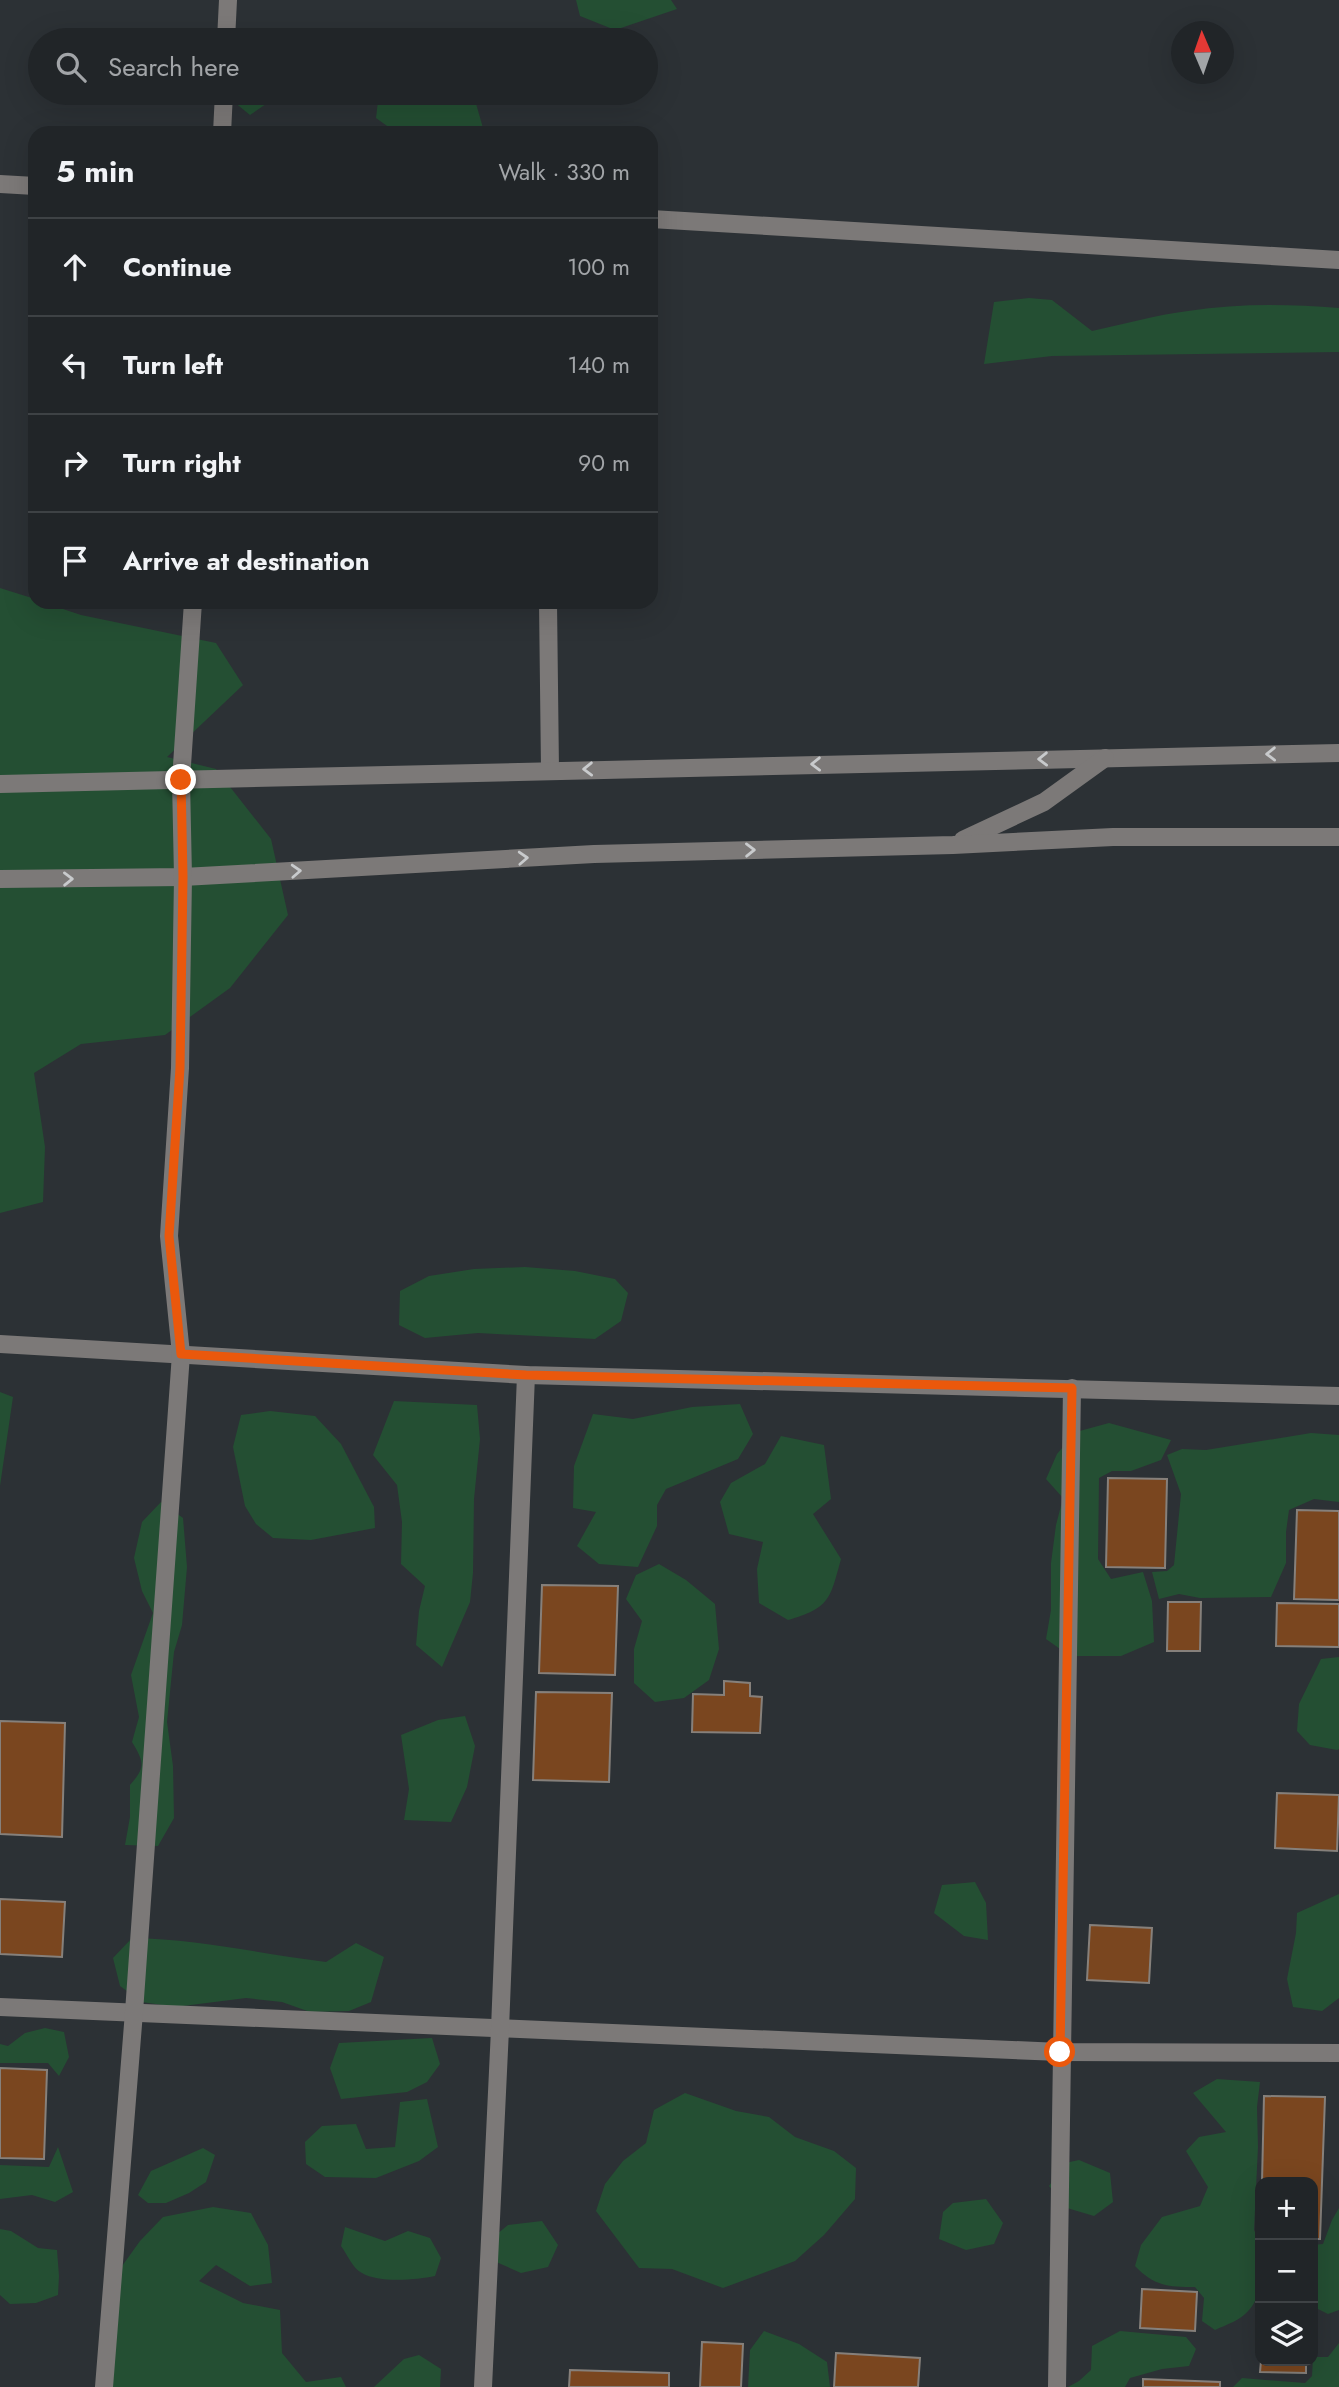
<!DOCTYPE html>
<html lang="en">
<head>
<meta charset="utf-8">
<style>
  :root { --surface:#212528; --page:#2d3134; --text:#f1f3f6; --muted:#a2a5a8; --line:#3e4245 }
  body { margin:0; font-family:Jost,sans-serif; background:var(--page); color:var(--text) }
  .controls { position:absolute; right:21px; bottom:21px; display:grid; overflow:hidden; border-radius:14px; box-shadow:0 7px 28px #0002 }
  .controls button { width:63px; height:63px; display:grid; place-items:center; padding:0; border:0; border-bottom:2px solid var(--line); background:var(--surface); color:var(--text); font:35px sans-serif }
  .compass { position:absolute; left:1171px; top:21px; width:63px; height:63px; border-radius:50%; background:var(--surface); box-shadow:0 7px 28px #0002; rotate:358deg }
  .stop { position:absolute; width:21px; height:21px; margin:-16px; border:5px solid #ea580c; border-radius:50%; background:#fff }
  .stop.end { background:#ea580c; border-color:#fff; box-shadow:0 2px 7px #0008 }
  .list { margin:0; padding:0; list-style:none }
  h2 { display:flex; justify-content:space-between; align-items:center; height:91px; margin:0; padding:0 28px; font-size:30px }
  h2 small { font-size:23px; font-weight:400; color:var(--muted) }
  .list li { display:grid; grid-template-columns:46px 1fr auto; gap:21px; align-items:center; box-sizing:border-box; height:98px; padding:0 28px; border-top:2px solid var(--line) }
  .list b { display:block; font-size:26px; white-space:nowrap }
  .list em { font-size:23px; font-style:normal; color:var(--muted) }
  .icon { flex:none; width:38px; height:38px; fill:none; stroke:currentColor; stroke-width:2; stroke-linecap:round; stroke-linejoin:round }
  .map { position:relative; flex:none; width:1339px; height:2387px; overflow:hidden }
  .search { position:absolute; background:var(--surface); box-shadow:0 7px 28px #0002; left:28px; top:28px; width:630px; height:77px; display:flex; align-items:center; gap:18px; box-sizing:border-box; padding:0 24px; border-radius:38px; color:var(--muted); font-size:26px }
  .panel { position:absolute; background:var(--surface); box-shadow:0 7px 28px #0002; left:28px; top:126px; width:630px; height:483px; border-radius:21px }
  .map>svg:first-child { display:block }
</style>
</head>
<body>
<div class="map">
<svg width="1339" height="2387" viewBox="0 0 1339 2387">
  <rect width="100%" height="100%" fill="#2c3135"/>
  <g fill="#244f33">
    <polygon points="576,0 671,0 677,9 615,30 580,16"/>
    <polygon points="223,93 265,93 266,104 250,115"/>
    <polygon points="379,93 473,93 483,128 467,133 397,133 376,118"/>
    <path d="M1029 298 1052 300 1092 331C1124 324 1156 315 1188 311 1238 303 1289 304 1339 308V352L1052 356 984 364 994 302Z"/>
    <polygon points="0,588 35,599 35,602 42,602 81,615 216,643 243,685 167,757 216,769 271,839 288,915 230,988 165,1035 81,1044 34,1073 45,1147 43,1202 0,1213"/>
    <polygon points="525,1267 575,1271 615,1279 628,1293 621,1321 595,1339 478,1333 425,1338 399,1325 400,1291 429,1276 474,1269"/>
    <polygon points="0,1392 13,1397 0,1486"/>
    <polygon points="394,1401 477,1405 480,1439 474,1499 473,1573 470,1602 442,1667 416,1645 419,1611 425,1586 401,1564 402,1522 397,1485 373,1455"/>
    <polygon points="740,1404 753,1434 738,1459 666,1489 657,1505 657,1526 638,1567 599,1564 577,1546 596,1512 573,1508 574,1466 593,1414 633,1419 692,1407"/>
    <polygon points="270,1411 315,1416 341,1444 374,1507 375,1528 311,1540 273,1538 256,1524 245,1506 233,1447 241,1415"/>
    <polygon points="1109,1423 1171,1440 1161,1460 1131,1471 1112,1471 1099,1478 1098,1559 1111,1579 1143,1572 1152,1601 1154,1642 1121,1656 1070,1656 1046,1639 1051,1610 1051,1563 1056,1525 1063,1498 1046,1479 1057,1454 1076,1432"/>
    <polygon points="1311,1433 1339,1435 1339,1502 1314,1499 1289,1510 1286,1532 1286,1563 1271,1597 1200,1598 1179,1594 1159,1599 1152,1572 1167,1571 1174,1565 1181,1494 1167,1455 1182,1449 1206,1450"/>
    <path d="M781 1436 824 1445 831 1499 813 1514 841 1559C830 1599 830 1608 788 1620L759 1603 757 1569 763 1542 729 1534 720 1502 731 1483 765 1464Z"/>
    <path d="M161 1502 183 1518 187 1567 182 1625 174 1652 167 1722 173 1766 174 1818 158 1846 125 1845 130 1817V1785C146 1767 144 1762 132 1742L139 1717 131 1675 153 1613 142 1591 134 1558 142 1522Z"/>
    <polygon points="659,1564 686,1580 715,1604 719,1649 709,1680 684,1698 655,1702 634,1683 634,1649 642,1621 626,1599 636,1575"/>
    <polygon points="1339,1657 1339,1749 1337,1750 1310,1745 1297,1731 1299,1704 1321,1659"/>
    <polygon points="465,1716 475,1746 467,1787 451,1822 404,1820 409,1789 401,1735 438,1720"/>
    <polygon points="975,1882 986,1903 988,1940 964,1936 934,1913 942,1885"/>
    <polygon points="1339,1894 1339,1998 1322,2011 1293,2007 1287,1979 1296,1933 1297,1913"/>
    <path d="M132 1938C198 1939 261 1954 326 1962L356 1943 384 1957 371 2002 349 2011 310 2012 282 2002 246 1998 175 2007 142 2002 120 1986 113 1958Z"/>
    <polygon points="45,2028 64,2032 69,2057 59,2076 48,2063 0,2063 0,2044 8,2046 25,2033"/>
    <polygon points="432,2038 440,2064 427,2082 407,2092 341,2099 330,2068 339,2043"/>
    <path d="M1217 2079 1260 2082 1257 2107 1258 2147 1254 2230C1265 2250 1265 2293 1249 2310 1241 2320 1226 2325 1215 2330L1202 2321 1204 2298 1195 2287C1168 2287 1154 2286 1135 2266L1141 2245 1162 2217 1200 2206 1208 2187 1186 2151 1199 2137 1226 2132 1193 2093Z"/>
    <polygon points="685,2093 736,2111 769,2117 795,2137 834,2151 856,2168 855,2199 824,2235 795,2261 723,2288 672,2269 639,2268 596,2211 605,2184 623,2161 646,2143 654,2110"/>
    <polygon points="427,2099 438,2147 419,2161 376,2178 325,2177 306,2164 305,2142 322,2126 356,2124 366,2149 395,2147 400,2102"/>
    <polygon points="58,2147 73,2192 55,2202 32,2195 0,2199 0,2165 49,2167"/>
    <polygon points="203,2148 215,2155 206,2182 189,2193 166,2203 148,2203 138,2195 151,2171"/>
    <polygon points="1079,2160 1110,2173 1113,2202 1094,2216 1067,2208 1049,2186 1065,2163"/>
    <polygon points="986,2199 1003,2223 994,2244 966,2250 939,2239 943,2212 953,2203"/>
    <polygon points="213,2207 251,2213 268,2245 272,2283 250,2286 216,2265 199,2281 243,2303 280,2310 282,2353 306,2382 341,2377 346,2387 102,2387 107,2287 140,2241 163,2217"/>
    <polygon points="1339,2208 1339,2310 1328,2314 1318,2309 1317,2300 1313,2295 1313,2245 1323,2244 1332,2220"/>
    <polygon points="542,2221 558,2245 548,2267 521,2273 494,2261 497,2234 508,2225"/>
    <path d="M345 2227 385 2241 408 2231 430 2238 441 2258 435 2276C416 2280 378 2283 362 2273 353 2269 347 2254 341 2246Z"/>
    <polygon points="0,2229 11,2231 38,2248 57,2250 59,2276 58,2295 36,2303 10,2304 0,2295"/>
    <polygon points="764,2331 799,2344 827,2362 830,2387 748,2387 750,2350"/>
    <polygon points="1120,2331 1186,2337 1196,2349 1189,2366 1162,2369 1130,2378 1125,2387 1068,2387 1079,2381 1091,2370 1092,2346"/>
    <polygon points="1339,2343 1339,2387 1233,2387 1242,2378 1305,2383 1312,2376 1313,2357 1328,2357"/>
    <polygon points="419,2355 441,2369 440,2387 374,2387 404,2359"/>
  </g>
  <g fill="#7a461f" stroke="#86807b" stroke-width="2">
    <polygon points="1108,1478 1167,1479 1165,1568 1106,1567"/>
    <polygon points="1297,1510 1339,1511 1339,1600 1294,1599"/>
    <polygon points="542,1585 618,1586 615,1675 539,1673"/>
    <polygon points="1168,1602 1201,1602 1200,1651 1167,1651"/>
    <polygon points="1277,1603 1339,1604 1339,1647 1276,1646"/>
    <polygon points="724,1681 750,1683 750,1696 762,1697 760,1733 692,1732 693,1694 724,1695"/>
    <polygon points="536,1692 612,1693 609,1782 533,1780"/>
    <polygon points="0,1721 65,1723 62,1837 0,1834"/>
    <polygon points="1277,1793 1339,1795 1337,1851 1275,1848"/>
    <polygon points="0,1899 65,1902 62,1957 0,1954"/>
    <polygon points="1090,1925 1152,1928 1149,1983 1087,1980"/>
    <polygon points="0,2068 47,2070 44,2159 0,2158"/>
    <polygon points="1264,2096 1325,2097 1320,2239 1313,2239 1313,2182 1262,2182"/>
    <polygon points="1142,2289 1197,2292 1195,2331 1140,2328"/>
    <polygon points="702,2342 743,2344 741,2387 700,2387"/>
    <polygon points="836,2353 920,2358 918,2387 834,2387"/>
    <polygon points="1261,2361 1306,2361 1306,2373 1260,2372"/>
    <polygon points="570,2370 669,2373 669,2387 569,2387"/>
    <polygon points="1143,2379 1220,2382 1220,2387 1143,2387"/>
  </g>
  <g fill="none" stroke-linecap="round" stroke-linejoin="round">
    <g stroke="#7c7978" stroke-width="18">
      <polyline points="226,40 228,0"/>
      <polyline points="222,133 224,93"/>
      <polyline points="0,184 35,186"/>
      <polyline points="651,219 1339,260"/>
      <polyline points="548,602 550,770"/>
      <polyline points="0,784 1339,753"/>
      <polyline points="963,840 1044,802 1105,758"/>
      <polyline points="0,879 183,877 594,854 953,845 1113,837 1339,837"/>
      <polyline points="0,1344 526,1375 1339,1396"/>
      <polyline points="0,2007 1060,2052 1339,2053"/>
      <polyline points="104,2387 134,2012 181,1354 169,1236 180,1068 183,877 181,780 193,602"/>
      <polyline points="483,2387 500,2029 526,1375"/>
      <polyline points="1057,2387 1072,1388"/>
    </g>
  </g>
  <defs><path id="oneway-chevron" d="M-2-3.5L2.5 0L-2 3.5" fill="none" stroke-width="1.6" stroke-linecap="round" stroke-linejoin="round" transform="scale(1.75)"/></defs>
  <g stroke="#c8cacc">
    <use href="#oneway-chevron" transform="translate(1271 754) rotate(179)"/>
    <use href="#oneway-chevron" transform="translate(1043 759) rotate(179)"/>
    <use href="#oneway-chevron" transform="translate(816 764) rotate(179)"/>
    <use href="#oneway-chevron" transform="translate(588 769) rotate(179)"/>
    <use href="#oneway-chevron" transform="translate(750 850) rotate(-1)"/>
    <use href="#oneway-chevron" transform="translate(523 858) rotate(-3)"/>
    <use href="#oneway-chevron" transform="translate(296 871) rotate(-3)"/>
    <use href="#oneway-chevron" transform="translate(68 879) rotate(-1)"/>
  </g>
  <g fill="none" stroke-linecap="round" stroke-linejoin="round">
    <polyline stroke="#ea580c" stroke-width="9" points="181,780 183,877 180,1068 169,1236 181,1354 526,1375 1072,1388 1060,2052"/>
  </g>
</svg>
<div class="controls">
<button>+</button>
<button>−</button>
<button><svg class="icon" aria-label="layers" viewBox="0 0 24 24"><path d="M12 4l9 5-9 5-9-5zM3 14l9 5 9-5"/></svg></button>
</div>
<svg class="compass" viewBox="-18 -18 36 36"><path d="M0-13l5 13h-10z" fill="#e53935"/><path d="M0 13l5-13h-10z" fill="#a2a5a8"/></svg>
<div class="stop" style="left:1060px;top:2052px"></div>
<div class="stop end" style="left:181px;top:780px"></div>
<div class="search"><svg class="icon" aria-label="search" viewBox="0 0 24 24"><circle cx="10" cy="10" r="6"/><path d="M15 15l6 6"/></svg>Search here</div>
<section class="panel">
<h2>5 min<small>Walk · 330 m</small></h2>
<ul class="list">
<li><svg class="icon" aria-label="ahead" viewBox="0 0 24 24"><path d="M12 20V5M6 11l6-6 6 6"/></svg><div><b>Continue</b></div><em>100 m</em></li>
<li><svg class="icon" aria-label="left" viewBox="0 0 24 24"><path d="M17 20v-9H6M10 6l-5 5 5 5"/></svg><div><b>Turn left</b></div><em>140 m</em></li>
<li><svg class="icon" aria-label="right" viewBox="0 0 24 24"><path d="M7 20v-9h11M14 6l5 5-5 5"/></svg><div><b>Turn right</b></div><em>90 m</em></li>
<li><svg class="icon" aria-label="arrive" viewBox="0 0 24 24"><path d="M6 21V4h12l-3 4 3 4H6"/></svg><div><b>Arrive at destination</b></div></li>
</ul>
</section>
</div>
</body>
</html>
